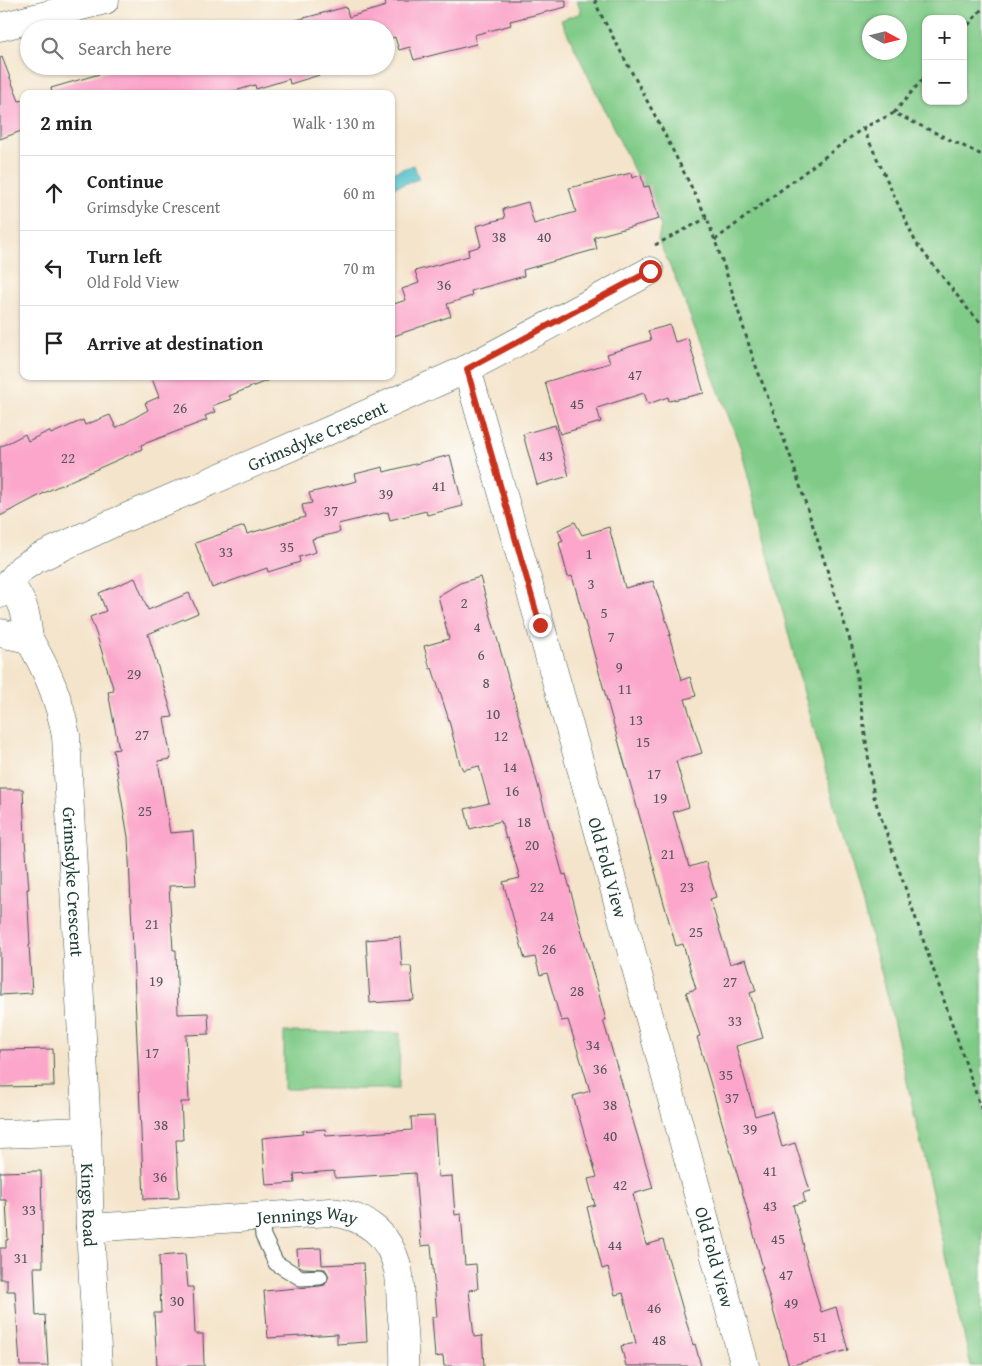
<!DOCTYPE html>
<html lang="en">
<head>
<meta charset="utf-8">
<style>
  :root { --surface:#fff; --page:#f2f2f2; --text:#222; --muted:#767676; --line:#e0e0e0 }
  body { margin:0; font-family:"Gentium Book Plus",serif; background:var(--page); color:var(--text) }
  .controls { position:absolute; right:15px; top:15px; display:grid; overflow:hidden; border-radius:10px; box-shadow:0 1px 4px #0004 }
  .controls button { width:45px; height:45px; display:grid; place-items:center; padding:0; border:0; border-bottom:1px solid var(--line); background:var(--surface); color:var(--text); font:25px sans-serif }
  .compass { position:absolute; left:862px; top:15px; width:45px; height:45px; border-radius:50%; background:var(--surface); box-shadow:0 1px 4px #0004; rotate:97deg }
  .stop { position:absolute; width:15px; height:15px; margin:-11px; border:4px solid #c8321e; border-radius:50%; background:#fff }
  .stop.end { background:#c8321e; border-color:#fff; box-shadow:0 1px 5px #0008 }
  .list { margin:0; padding:0; list-style:none }
  h2 { display:flex; justify-content:space-between; align-items:center; height:65px; margin:0; padding:0 20px; font-size:21px }
  h2 small { font-size:16px; font-weight:400; color:var(--muted) }
  .list li { display:grid; grid-template-columns:32px 1fr auto; gap:15px; align-items:center; box-sizing:border-box; height:75px; padding:0 20px; border-top:1px solid var(--line) }
  .list b { display:block; font-size:19px; white-space:nowrap }
  .list p { margin:0; font-size:16px; white-space:nowrap; color:var(--muted) }
  .list em { font-size:16px; font-style:normal; color:var(--muted) }
  .icon { flex:none; width:28px; height:28px; fill:none; stroke:currentColor; stroke-width:2; stroke-linecap:round; stroke-linejoin:round }
  .map { position:relative; flex:none; width:982px; height:1366px; overflow:hidden }
  .search { position:absolute; background:var(--surface); box-shadow:0 1px 4px #0004; left:20px; top:20px; width:375px; height:55px; display:flex; align-items:center; gap:12px; box-sizing:border-box; padding:0 18px; border-radius:28px; color:var(--muted); font-size:19px }
  .panel { position:absolute; background:var(--surface); box-shadow:0 1px 4px #0004; left:20px; top:90px; width:375px; height:290px; border-radius:10px }
  .map>svg:first-child { display:block }
</style>
</head>
<body>
<div class="map">
<svg width="982" height="1366" viewBox="0 0 982 1366">
  <rect width="100%" height="100%" fill="#fdfcf7"/>
  <filter id="ink" filterUnits="userSpaceOnUse"><feTurbulence type="fractalNoise" baseFrequency=".02" numOctaves="2"/><feDisplacementMap in="SourceGraphic" scale="10" xChannelSelector="R" yChannelSelector="G"/><feConvolveMatrix kernelMatrix="1 2 1 2 8 2 1 2 1" color-interpolation-filters="sRGB"/></filter>
  <filter id="wash" filterUnits="userSpaceOnUse"><feTurbulence type="fractalNoise" baseFrequency=".0096" numOctaves="4" result="noise"/><feDisplacementMap in="SourceGraphic" scale="20" xChannelSelector="R" yChannelSelector="G"/><feGaussianBlur stdDeviation="1.12" result="paint"/><feColorMatrix in="noise" values="0 0 0 0 0 0 0 0 0 0 0 0 0 0 0 0 0 1.4 0 .05"/><feComposite in="paint" operator="in"/></filter>
  <g filter="url(#wash)">
    <rect width="100%" height="100%" fill="#f4e4cb"/>
    <g fill="#80cb88" stroke="#50845e" fill-rule="evenodd">
      <path d="M577 0H982V1366H971L887 993 798 671 741 449 677 282 658 240 661 226 561 20 581 13ZM926 19H963V101H926ZM870 22H900V52H870Z"/>
      <polygon points="284,1032 400,1033 399,1089 284,1089"/>
    </g>
    <polygon fill="#52bfca" stroke="#387e7f" points="414,165 419,179 392,188 391,173"/>
    <g id="blocks">
      <g fill="#fba6ca">
        <polygon points="385,0 566,0 566,7 510,21 511,25 474,35 476,44 414,60 410,47 399,50 395,37 386,40 386,29 262,29 346,7 349,17 386,6"/>
        <polygon points="2,57 19,101 24,100 24,130 0,139 0,58"/>
        <polygon points="127,66 341,66 342,68 290,84 289,79 256,89 255,85 225,94 52,94 51,88"/>
        <polygon points="631,173 632,178 641,175 644,187 649,186 659,219 594,237 597,249 523,270 524,276 471,291 472,296 447,304 451,316 391,337 391,305 406,300 402,289 419,283 415,271 469,256 468,250 481,246 476,226 505,218 503,209 528,202 534,224 576,212 569,188"/>
        <polygon points="670,325 675,342 688,338 704,393 669,401 668,397 648,404 644,393 597,408 601,422 560,434 545,382 610,363 607,354 651,340 648,331"/>
        <polygon points="151,376 276,377 229,396 231,399 212,406 215,412 205,416 207,420 141,445 142,449 52,489 0,516 0,447 25,434 28,441 49,431 51,434 83,420 85,425 110,415 116,428 148,410 145,403 159,397"/>
        <polygon points="555,425 569,476 537,485 523,434"/>
        <polygon points="450,455 463,506 427,515 426,511 390,520 388,512 338,524 340,532 312,539 316,552 299,557 300,562 268,572 267,568 212,588 195,543 244,526 247,534 305,517 302,505 312,503 309,493 357,481 355,474 383,467 384,472"/>
        <polygon points="575,522 582,535 609,527 625,588 653,581 671,635 669,635 682,680 690,677 696,696 685,699 702,753 676,761 689,807 673,812 689,867 706,862 716,897 710,899 730,964 746,959 756,991 750,993 763,1038 736,1046 755,1116 772,1111 782,1147 795,1143 810,1191 803,1193 805,1202 793,1205 804,1247 803,1248 821,1312 836,1307 848,1350 789,1366 761,1268 763,1268 741,1187 697,1037 700,1036 686,992 696,989 683,944 676,946 572,576 568,577 559,543 563,541 558,530"/>
        <polygon points="480,577 563,875 566,874 606,1020 603,1020 653,1188 633,1194 646,1245 663,1240 693,1345 695,1344 701,1366 626,1366 621,1346 636,1343 623,1293 615,1295 608,1267 602,1269 587,1207 595,1205 588,1179 597,1177 573,1096 590,1091 581,1061 568,1020 561,1021 547,973 540,975 535,957 525,959 503,882 520,878 508,838 506,839 501,821 470,829 465,809 489,803 479,766 463,770 460,764 448,717 432,668 430,669 424,646 449,639 438,596 460,583"/>
        <polygon points="135,578 148,610 189,593 198,613 148,634 173,717 164,718 171,759 158,761 170,833 193,831 196,885 169,886 173,950 176,950 178,1014 208,1013 209,1034 186,1035 189,1102 181,1102 183,1140 176,1140 179,1198 144,1199 128,837 113,750 119,749 108,692 114,691 97,636 90,617 106,611 99,593"/>
        <polygon points="0,789 23,789 25,840 29,889 27,889 30,945 29,945 32,993 0,995"/>
        <polygon points="400,937 402,966 411,966 414,1000 370,1003 366,940"/>
        <polygon points="53,1049 54,1086 0,1087 0,1050"/>
        <polygon points="434,1116 438,1177 452,1176 455,1215 461,1214 465,1265 476,1264 478,1289 469,1290 474,1337 482,1336 484,1366 444,1366 443,1356 435,1357 432,1317 437,1317 431,1245 421,1246 415,1173 335,1178 334,1171 294,1174 295,1183 266,1185 262,1138 303,1134 302,1131 325,1129 326,1136 412,1130 411,1117"/>
        <polygon points="41,1171 43,1267 34,1267 36,1316 45,1315 48,1366 20,1366 15,1291 7,1291 7,1279 0,1279 0,1248 6,1248 6,1240 8,1240 6,1200 0,1200 0,1172"/>
        <polygon points="321,1248 322,1265 363,1263 367,1342 337,1344 337,1334 268,1338 264,1291 320,1286 325,1285 329,1276 325,1269 303,1268 298,1265 297,1249"/>
        <polygon points="185,1254 188,1287 193,1287 195,1334 203,1334 204,1366 157,1366 154,1313 161,1313 159,1256"/>
      </g>
    </g>
  </g>
  <g filter="url(#ink)">
    <use href="#blocks" fill-opacity="0" stroke="#3f564b" stroke-width="1"/>
    <g fill="none" stroke-linecap="round" stroke-linejoin="round">
      <defs>
        <polyline id="lane" points="261,1217 263,1236 276,1263 301,1278 320,1277"/>
        <g id="street">
          <path id="s1" d="M467 369 584 778 745 1366"/>
          <path d="M9 583C25 603 26 614 29 639"/>
          <path id="s2" d="M0 594 22 568 38 558 111 524 328 431 467 369 650 271"/>
          <path id="s3" d="M0 633 29 639C48 672 59 698 66 736L87 1131"/>
          <path id="s4" d="M0 1134 87 1131 90 1228 98 1366"/>
          <path id="s5" d="M90 1228 330 1212C366 1216 390 1234 398 1270 401 1282 400 1296 401 1308 403 1328 405 1347 404 1366"/>
        </g>
        <polyline id="secondary" points="0,27 105,0"/>
      </defs>
      <use href="#lane" stroke="#3f564b" stroke-width="17"/>
      <use href="#street" stroke="#3f564b" stroke-width="29"/>
      <use href="#secondary" stroke="#3f564b" stroke-width="29"/>
      <g stroke="#3f564b" stroke-width="3" stroke-dasharray="4 4" stroke-linecap="butt">
        <polyline points="595,0 599,11 660,125 707,218 725,269 754,361 791,458 853,650 874,797 982,1111"/>
        <polyline points="963,31 982,9"/>
        <polyline points="894,113 926,75"/>
        <polyline points="863,128 916,243 967,308 982,324"/>
        <polyline points="715,240 863,128 894,113 982,155"/>
        <polyline points="655,245 707,218"/>
      </g>
      <use href="#lane" stroke="#fff" stroke-width="15"/>
      <use href="#street" stroke="#fff" stroke-width="28"/>
      <use href="#secondary" stroke="#fff" stroke-width="28"/>
    </g>
  </g>
  <g fill="none" stroke-linecap="round" stroke-linejoin="round" filter="url(#ink)">
    <polyline stroke="#c8321e" stroke-width="6" points="540,625 467,369 650,271"/>
  </g>
  <g text-anchor="middle" dominant-baseline="central" stroke-width="5" stroke-linejoin="round" paint-order="stroke">
    <g font-size="15" fill="#56575a">
      <text x="499" y="236">38</text>
      <text x="544" y="236">40</text>
      <text x="444" y="284">36</text>
      <text x="635" y="374">47</text>
      <text x="577" y="403">45</text>
      <text x="180" y="407">26</text>
      <text x="546" y="455">43</text>
      <text x="68" y="457">22</text>
      <text x="439" y="485">41</text>
      <text x="386" y="493">39</text>
      <text x="331" y="510">37</text>
      <text x="287" y="546">35</text>
      <text x="226" y="551">33</text>
      <text x="589" y="553">1</text>
      <text x="591" y="583">3</text>
      <text x="464" y="602">2</text>
      <text x="604" y="612">5</text>
      <text x="477" y="626">4</text>
      <text x="611" y="636">7</text>
      <text x="481" y="654">6</text>
      <text x="619" y="666">9</text>
      <text x="134" y="673">29</text>
      <text x="486" y="682">8</text>
      <text x="625" y="688">11</text>
      <text x="493" y="713">10</text>
      <text x="636" y="719">13</text>
      <text x="142" y="734">27</text>
      <text x="501" y="735">12</text>
      <text x="643" y="741">15</text>
      <text x="510" y="766">14</text>
      <text x="654" y="773">17</text>
      <text x="512" y="790">16</text>
      <text x="660" y="797">19</text>
      <text x="145" y="810">25</text>
      <text x="524" y="821">18</text>
      <text x="532" y="844">20</text>
      <text x="668" y="853">21</text>
      <text x="537" y="886">22</text>
      <text x="687" y="886">23</text>
      <text x="547" y="915">24</text>
      <text x="152" y="923">21</text>
      <text x="696" y="931">25</text>
      <text x="549" y="948">26</text>
      <text x="156" y="980">19</text>
      <text x="730" y="981">27</text>
      <text x="577" y="990">28</text>
      <text x="735" y="1020">33</text>
      <text x="593" y="1044">34</text>
      <text x="152" y="1052">17</text>
      <text x="600" y="1068">36</text>
      <text x="726" y="1074">35</text>
      <text x="732" y="1097">37</text>
      <text x="610" y="1104">38</text>
      <text x="161" y="1124">38</text>
      <text x="750" y="1128">39</text>
      <text x="610" y="1135">40</text>
      <text x="770" y="1170">41</text>
      <text x="160" y="1176">36</text>
      <text x="620" y="1184">42</text>
      <text x="770" y="1205">43</text>
      <text x="29" y="1209">33</text>
      <text x="778" y="1238">45</text>
      <text x="615" y="1244">44</text>
      <text x="21" y="1257">31</text>
      <text x="786" y="1274">47</text>
      <text x="177" y="1300">30</text>
      <text x="791" y="1302">49</text>
      <text x="654" y="1307">46</text>
      <text x="820" y="1336">51</text>
      <text x="659" y="1339">48</text>
    </g>
    <g font-size="18" fill="#1f3d34" stroke="#fdfcf7">
      <text stroke="none"><textPath href="#s2" startOffset="358">Grimsdyke Crescent</textPath></text>
      <text stroke="none"><textPath href="#s1" startOffset="518">Old Fold View</textPath></text>
      <text stroke="none"><textPath href="#s3" startOffset="280">Grimsdyke Crescent</textPath></text>
      <text stroke="none"><textPath href="#s4" startOffset="161">Kings Road</textPath></text>
      <text stroke="none"><textPath href="#s5" startOffset="218">Jennings Way</textPath></text>
      <text stroke="none"><textPath href="#s1" startOffset="922">Old Fold View</textPath></text>
    </g>
  </g>
</svg>
<div class="controls">
<button>+</button>
<button>−</button>
</div>
<svg class="compass" viewBox="-18 -18 36 36"><path d="M0-13l5 13h-10z" fill="#e53935"/><path d="M0 13l5-13h-10z" fill="#767676"/></svg>
<div class="stop" style="left:650px;top:271px"></div>
<div class="stop end" style="left:540px;top:625px"></div>
<div class="search"><svg class="icon" aria-label="search" viewBox="0 0 24 24"><circle cx="10" cy="10" r="6"/><path d="M15 15l6 6"/></svg>Search here</div>
<section class="panel">
<h2>2 min<small>Walk · 130 m</small></h2>
<ul class="list">
<li><svg class="icon" aria-label="ahead" viewBox="0 0 24 24"><path d="M12 20V5M6 11l6-6 6 6"/></svg><div><b>Continue</b><p>Grimsdyke Crescent</p></div><em>60 m</em></li>
<li><svg class="icon" aria-label="left" viewBox="0 0 24 24"><path d="M17 20v-9H6M10 6l-5 5 5 5"/></svg><div><b>Turn left</b><p>Old Fold View</p></div><em>70 m</em></li>
<li><svg class="icon" aria-label="arrive" viewBox="0 0 24 24"><path d="M6 21V4h12l-3 4 3 4H6"/></svg><div><b>Arrive at destination</b></div></li>
</ul>
</section>
</div>
</body>
</html>
